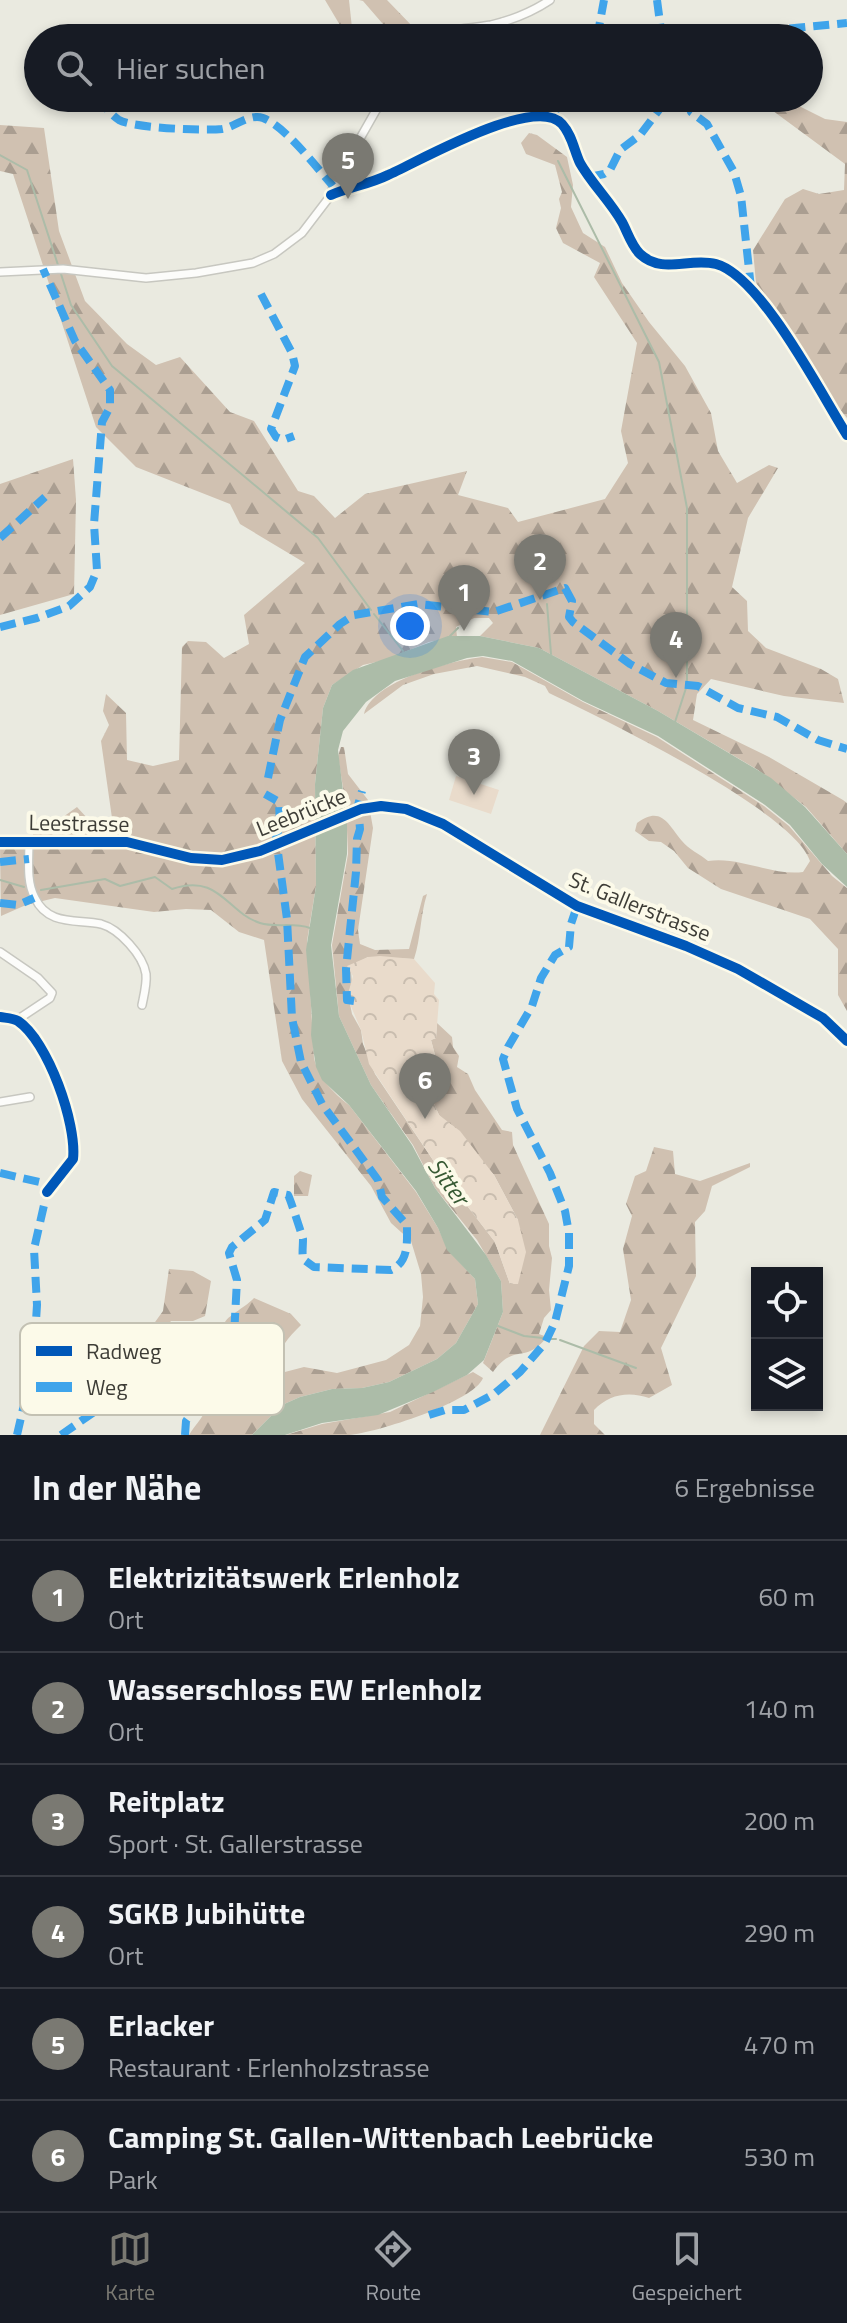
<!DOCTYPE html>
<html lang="de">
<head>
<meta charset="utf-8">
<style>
  :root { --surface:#171b24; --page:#242831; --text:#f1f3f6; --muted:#9ea1a6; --line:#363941; --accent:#7a7972 }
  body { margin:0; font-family:"Titillium Web",sans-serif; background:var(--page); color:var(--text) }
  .controls { position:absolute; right:24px; bottom:24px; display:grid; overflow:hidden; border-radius:0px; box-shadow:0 4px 12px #0003 }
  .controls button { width:72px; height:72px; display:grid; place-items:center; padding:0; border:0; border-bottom:2px solid var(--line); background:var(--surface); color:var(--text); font:40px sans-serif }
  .you { position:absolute; left:410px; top:626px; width:28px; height:28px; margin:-20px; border:6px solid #fff; border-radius:50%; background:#1a73e8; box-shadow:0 0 0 12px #1a73e833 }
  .badge { display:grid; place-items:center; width:52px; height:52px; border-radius:50%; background:var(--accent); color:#fff; font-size:26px; font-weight:700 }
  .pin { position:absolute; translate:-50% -66px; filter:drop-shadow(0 2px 4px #0008) }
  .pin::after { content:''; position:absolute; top:42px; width:28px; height:24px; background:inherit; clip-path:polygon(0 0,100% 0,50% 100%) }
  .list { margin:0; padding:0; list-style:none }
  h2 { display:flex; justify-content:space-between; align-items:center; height:104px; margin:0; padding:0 32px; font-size:34px }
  h2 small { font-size:26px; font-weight:400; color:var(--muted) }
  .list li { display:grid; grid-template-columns:52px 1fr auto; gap:24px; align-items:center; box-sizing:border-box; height:112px; padding:0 32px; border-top:2px solid var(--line) }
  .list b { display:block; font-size:30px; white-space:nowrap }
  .list p { margin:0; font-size:26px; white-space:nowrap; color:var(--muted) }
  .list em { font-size:26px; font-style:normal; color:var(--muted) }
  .icon { flex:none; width:44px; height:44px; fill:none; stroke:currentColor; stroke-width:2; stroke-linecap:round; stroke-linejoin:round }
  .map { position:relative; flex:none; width:847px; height:1435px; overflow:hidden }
  .search { position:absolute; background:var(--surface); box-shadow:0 4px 12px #0003; left:24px; right:24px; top:24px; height:88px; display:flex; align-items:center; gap:20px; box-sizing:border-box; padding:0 28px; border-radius:44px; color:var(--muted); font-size:30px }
  .sheet { height:776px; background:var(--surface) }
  nav { display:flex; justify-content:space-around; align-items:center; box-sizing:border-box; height:112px; border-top:2px solid var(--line); background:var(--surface); font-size:22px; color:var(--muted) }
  nav a { display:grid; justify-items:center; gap:4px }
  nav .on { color:var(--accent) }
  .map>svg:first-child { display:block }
</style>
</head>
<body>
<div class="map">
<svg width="847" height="1435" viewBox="0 0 847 1435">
  <defs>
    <pattern id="forest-firs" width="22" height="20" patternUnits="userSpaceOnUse" patternTransform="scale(2)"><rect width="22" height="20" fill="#d0c1b1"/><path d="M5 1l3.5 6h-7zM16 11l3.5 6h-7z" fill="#aa9e91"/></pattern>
    <pattern id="park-crowns" width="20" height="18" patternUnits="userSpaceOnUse" patternTransform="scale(2)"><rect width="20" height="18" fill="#e9dbcb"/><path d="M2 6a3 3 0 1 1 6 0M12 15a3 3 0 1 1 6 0" fill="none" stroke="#c9bdaf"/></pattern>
  </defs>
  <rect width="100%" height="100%" fill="#eaeae0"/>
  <g fill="url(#forest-firs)">
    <polygon points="325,0 349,0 352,28 344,32"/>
    <polygon points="359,0 387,0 416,30 418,38 395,38 363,1"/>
    <polygon points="762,98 783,98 825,119 847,122 847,418 830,397 786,324 756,283 753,250 785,199 803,189 819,194 844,190 845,164 765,105"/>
    <path d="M0 125 44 128 59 231 85 301 127 344 156 365 180 357 230 412 254 421 298 491 314 496 335 518 365 494 467 471 458 495 508 508 518 522 605 499 628 463 621 431 637 343 594 277 600 263 563 243 556 228 561 208 559 199 562 192 555 165 526 154 521 143 529 133 537 135 567 157 573 185 571 207 583 233 605 247 622 283 649 322 685 366 711 413 718 451 737 483 769 465 778 468 748 518 732 587 747 601 748 631 766 648 821 669 838 679 844 703 784 696 711 679 697 694 693 720 769 757 843 800 847 803V854L806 807 758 770 658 711 539 648 480 636 493 623 489 618H474L456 627 457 637 429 642 385 660 363 665 332 685 323 708 315 784 316 886 307 941 309 970 314 1058C318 1077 333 1093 349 1105L416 1192 438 1228 448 1250 475 1279 478 1304 456 1343 437 1359 389 1382 362 1388 332 1389 300 1397 282 1405 252 1435H189C195 1425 206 1414 209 1403 217 1378 210 1345 225 1322 229 1315 247 1306 254 1298L291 1314 301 1325C284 1342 278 1348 281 1373L304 1367 337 1373 386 1360 409 1345 420 1326 423 1297 421 1274 411 1241 391 1223 371 1186 302 1099 282 1061 264 940 239 932 211 910 186 909 154 912 55 898 26 905 1 916 0 846H33V823L63 817 77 807 88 819 98 825 112 818 101 741 109 725 103 711 106 694 126 713 127 760 153 766 179 760 182 647 188 641 206 642 224 658 249 644 244 615 305 563 240 524 230 504 136 467 96 427 13 174 0 171Z"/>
    <polygon points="73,459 76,500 74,594 0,615 0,484"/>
    <path d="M482 657 512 662 583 702 657 737 764 806 789 826 832 876 847 888V1011L838 995V949L810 919 721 889 688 868 674 851 661 842 649 841 635 831 637 823C661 805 668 824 682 841 688 849 700 854 708 861 739 856 772 876 803 872L810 861C794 811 601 718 549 693L545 686 525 677 477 666 434 674 403 685 364 714C373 680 451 661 482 657Z"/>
    <path d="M341 747H344L348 774 368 800 373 828 358 930 360 944 375 950 409 949 423 896 427 894C420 916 421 938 414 959L368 957 355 964 351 971 352 983 348 994 352 1014 361 1030 363 1044 375 1074 441 1172 495 1242 510 1284 518 1220 494 1175 439 1115 431 1097V1088L439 1070 431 1040 436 1038 437 1023 452 1037 453 1047 459 1056 457 1067 468 1074 475 1090 502 1130 512 1132 513 1145 549 1224V1246L552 1258 549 1290 551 1310 544 1318 539 1334 547 1337C525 1365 515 1342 493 1372L483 1363 503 1312 501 1281 477 1240 435 1188 413 1145 371 1085 339 1016 332 945 348 854 346 807 338 756Z"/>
    <path d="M654 1147 673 1151 675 1174 700 1181 750 1163V1167L712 1186 705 1211 695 1222 696 1276 661 1348 672 1385 649 1398C629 1391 609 1394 594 1410V1424L605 1435H540L584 1346 599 1331 620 1332 631 1300 623 1249 632 1216 626 1204 635 1176 646 1171Z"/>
    <polygon points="300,1171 312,1175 308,1196 294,1196 294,1176"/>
    <polygon points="169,1269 193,1271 211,1281 205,1316 193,1321 171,1321 157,1338 168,1360 180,1362 180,1369 101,1401 87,1362 145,1336 163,1311"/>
    <path d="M473 1372 483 1378C474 1402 375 1433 349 1435 328 1435 307 1435 286 1435L322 1424 390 1412Z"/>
  </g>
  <polygon fill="url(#park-crowns)" points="380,956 414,959 435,983 434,994 439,1000 436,1038 431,1040 439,1070 431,1088 431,1097 439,1115 460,1131 494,1175 518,1220 526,1252 518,1284 510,1284 495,1242 441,1172 369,1064 361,1030 350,1004 348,994 353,976 347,966 368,957"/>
  <polygon fill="#e9dbcb" points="456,776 499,790 491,814 449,800"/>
  <polygon fill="#acbca8" points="448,636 480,636 539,648 658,711 771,778 805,807 847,854 847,887 822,864 790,825 765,805 658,736 583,701 512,661 483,656 467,658 395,681 366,702 343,731 338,750 347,824 347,854 331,945 339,1016 371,1085 412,1145 435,1188 486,1255 501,1281 503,1312 484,1360 467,1375 433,1392 378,1415 322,1423 285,1435 252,1435 282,1405 300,1397 332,1389 362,1388 389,1382 437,1359 456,1343 478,1304 475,1279 447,1250 438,1228 416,1191 349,1105 322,1080 316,1067 311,1035 312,1017 306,950 316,886 315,784 323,708 332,685 353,670"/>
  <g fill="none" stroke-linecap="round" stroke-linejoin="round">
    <g stroke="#acbca8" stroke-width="2">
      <polyline points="0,155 27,170 58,265"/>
      <polyline points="558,161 659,362 687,508 687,682"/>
      <polyline points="61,274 71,305 112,366 318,538 371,610"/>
      <polyline points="547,604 551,654"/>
      <polyline points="374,614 403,651"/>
      <polyline points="450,636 458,628"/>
      <polyline points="675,722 687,685"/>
      <polyline points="0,880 24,887"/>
      <path d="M41 890 105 879 120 886 155 877 172 889C220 873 226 912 260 923 276 928 293 922 310 928"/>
      <polyline points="498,1326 524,1336 543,1338"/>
      <polyline points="551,1339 556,1339"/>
      <polyline points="560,1340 636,1368"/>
    </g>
    <defs>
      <g id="minor">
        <polyline points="503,22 513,38"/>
        <path d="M428 38C449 28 469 29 491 25 512 20 532 12 550 0"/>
        <path d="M331 195C349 187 370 184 388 175 420 161 535 94 562 124 572 135 574 150 580 163 592 184 610 201 622 222 628 233 631 245 640 254 663 275 689 257 716 264 761 276 821 394 847 435"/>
        <polyline points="0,272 63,269 146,278 196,273 253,263 274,254 302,233 331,195 333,186 383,98"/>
        <polyline points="0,842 127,842 191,858 222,860 260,851 361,809 381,806 406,809 443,824 577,906 686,946 738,969 823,1018 847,1041"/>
        <path d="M29 842C29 860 26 882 35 898 48 926 77 919 101 924 119 929 143 955 146 974 147 984 144 995 142 1005"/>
        <polyline points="0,952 38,978 52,993 50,998 17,1020"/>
        <path d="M0 1017C6 1018 13 1018 18 1021 48 1041 77 1124 73 1159L47 1192"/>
        <polyline points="0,1102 30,1097"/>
      </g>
    </defs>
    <use href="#minor" stroke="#c7c7c0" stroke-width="10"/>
    <use href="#minor" stroke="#fcfcfa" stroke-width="7"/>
    <g stroke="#3fa4eb" stroke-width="8" stroke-dasharray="16 8" stroke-linecap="butt">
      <polyline points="657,0 662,38"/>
      <polyline points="597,38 604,0"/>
      <polyline points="745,38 751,31 757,29 774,30 847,23"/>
      <path d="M97 98C104 105 110 114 119 120 132 128 205 131 222 129 235 127 250 113 263 118 286 127 316 167 333 186"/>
      <polyline points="686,98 691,112 707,124 734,172 741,196 751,288"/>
      <polyline points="548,116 562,105 566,98"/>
      <polyline points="589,177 604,174 610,170 620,150 640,135 668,98"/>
      <polyline points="261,294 292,353 295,366 271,429 276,437 283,440 294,436"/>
      <polyline points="0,538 45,497"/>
      <polyline points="0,627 37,618 69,606 90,587 97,570 94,524 102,422 110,407 110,390 75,341 43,269"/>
      <polyline points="268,778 280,720 305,657 340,624 354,615 418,604 494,612 565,588 572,601 569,617 573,622 630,664 666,683 698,686 738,708 777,717 818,740 847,749"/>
      <polyline points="0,862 29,859"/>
      <polyline points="0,903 18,905 34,898"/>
      <polyline points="354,1001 347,1000 346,969 356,872 357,839 360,829 358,805 362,791"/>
      <polyline points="0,1173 53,1185"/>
      <polyline points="429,1415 445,1410 464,1410 494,1394 520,1372 545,1343 555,1322 569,1266 569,1233 565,1211 550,1173 517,1109 503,1059 508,1047 532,1006 541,978 555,955 569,947 571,924 577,906"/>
      <polyline points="17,1435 29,1383 35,1337 37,1305 34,1249 47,1192"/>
      <polyline points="61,1435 94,1412 120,1398 211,1366"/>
      <path d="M185 1435 186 1421 197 1406 211 1366 234 1336 237 1280 229 1253 232 1247 265 1220 274 1192 288 1195C290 1198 302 1235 303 1239 303 1246 302 1252 303 1259L314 1267 391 1270C409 1262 407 1242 407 1225L382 1197 378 1180 322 1104 301 1062 292 1018 287 919 276 838 280 825 279 802 265 794"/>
    </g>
    <defs>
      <g id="cycleway">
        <path d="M331 195C349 187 370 184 388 175 420 161 535 94 562 124 572 135 574 150 580 163 592 184 610 201 622 222 628 233 631 245 640 254 663 275 689 257 716 264 761 276 821 394 847 435"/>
        <polyline points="0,842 127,842 191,858 222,860 260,851 361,809 381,806 406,809 443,824 577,906 686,946 738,969 823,1018 847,1041"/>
        <path d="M0 1017C6 1018 13 1018 18 1021 48 1041 77 1124 73 1159L47 1192"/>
      </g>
    </defs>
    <use href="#cycleway" stroke="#fcfae9" stroke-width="15"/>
    <use href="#cycleway" stroke="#0057b8" stroke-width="10"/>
  </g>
  <g text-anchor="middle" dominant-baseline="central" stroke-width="8" stroke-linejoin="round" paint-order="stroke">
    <g font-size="22" fill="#3d3c36" stroke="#fcfae9">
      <text transform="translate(301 812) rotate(-22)">Leebrücke</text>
      <text transform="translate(79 823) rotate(1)">Leestrasse</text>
      <text transform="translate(640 906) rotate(22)">St. Gallerstrasse</text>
    </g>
    <g font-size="24" font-style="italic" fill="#365933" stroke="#fcfae9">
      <text transform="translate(449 1181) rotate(54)">Sitter</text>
    </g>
  </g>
  <rect x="20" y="1323" width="264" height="92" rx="12" fill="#fcfae9" stroke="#c3c1b3" stroke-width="2"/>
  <rect x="36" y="1346" width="36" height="10" fill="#0057b8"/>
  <rect x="36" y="1382" width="36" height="10" fill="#3fa4eb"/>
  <g font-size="22" fill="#3d3c36">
    <text x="86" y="1359">Radweg</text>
    <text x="86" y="1395">Weg</text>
  </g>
</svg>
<div class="controls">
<button><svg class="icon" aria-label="locate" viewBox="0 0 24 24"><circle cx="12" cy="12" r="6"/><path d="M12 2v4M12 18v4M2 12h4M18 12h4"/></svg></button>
<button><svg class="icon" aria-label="layers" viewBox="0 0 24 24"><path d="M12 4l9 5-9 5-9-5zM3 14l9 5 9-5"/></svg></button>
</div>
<div class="you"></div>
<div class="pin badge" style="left:464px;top:631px">1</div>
<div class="pin badge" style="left:540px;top:600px">2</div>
<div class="pin badge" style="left:474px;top:795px">3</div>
<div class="pin badge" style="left:676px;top:678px">4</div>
<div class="pin badge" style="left:348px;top:199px">5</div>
<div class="pin badge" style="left:425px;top:1119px">6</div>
<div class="search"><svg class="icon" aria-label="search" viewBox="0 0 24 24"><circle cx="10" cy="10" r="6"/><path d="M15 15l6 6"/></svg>Hier suchen</div>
</div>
<section class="sheet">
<h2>In der Nähe<small>6 Ergebnisse</small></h2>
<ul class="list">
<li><span class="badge">1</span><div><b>Elektrizitätswerk Erlenholz</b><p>Ort</p></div><em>60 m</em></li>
<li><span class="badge">2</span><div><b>Wasserschloss EW Erlenholz</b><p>Ort</p></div><em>140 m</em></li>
<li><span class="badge">3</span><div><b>Reitplatz</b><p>Sport · St. Gallerstrasse</p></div><em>200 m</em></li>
<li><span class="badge">4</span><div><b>SGKB Jubihütte</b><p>Ort</p></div><em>290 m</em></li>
<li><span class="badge">5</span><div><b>Erlacker</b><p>Restaurant · Erlenholzstrasse</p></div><em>470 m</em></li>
<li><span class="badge">6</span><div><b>Camping St. Gallen-Wittenbach Leebrücke</b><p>Park</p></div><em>530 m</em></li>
</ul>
</section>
<nav>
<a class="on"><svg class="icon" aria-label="map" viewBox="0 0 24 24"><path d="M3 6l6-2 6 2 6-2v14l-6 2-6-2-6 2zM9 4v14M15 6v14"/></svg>Karte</a>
<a><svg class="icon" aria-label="directions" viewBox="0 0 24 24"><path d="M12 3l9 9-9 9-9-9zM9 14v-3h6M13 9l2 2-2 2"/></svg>Route</a>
<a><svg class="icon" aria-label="saved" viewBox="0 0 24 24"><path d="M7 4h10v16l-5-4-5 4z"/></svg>Gespeichert</a>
</nav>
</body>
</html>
